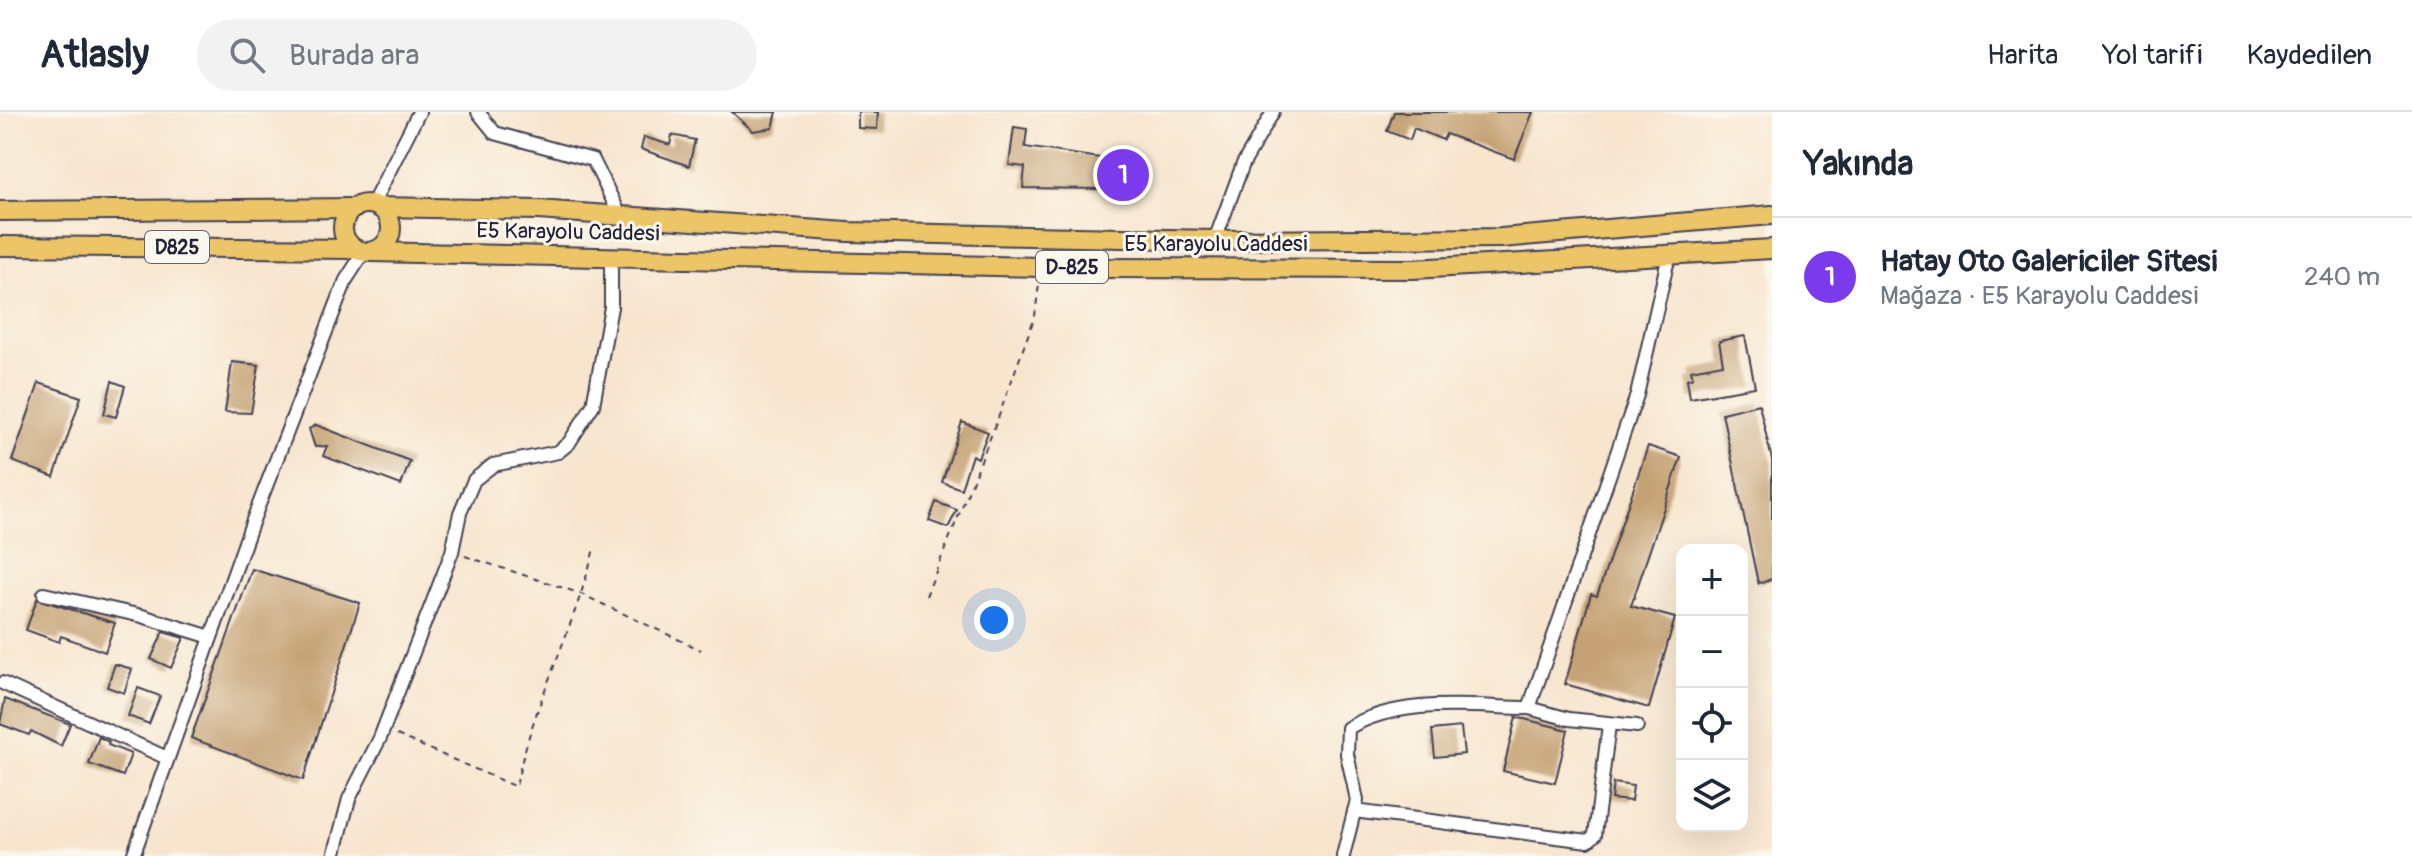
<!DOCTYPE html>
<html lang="tr">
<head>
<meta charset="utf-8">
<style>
  :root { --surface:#fff; --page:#f2f2f3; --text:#1f2937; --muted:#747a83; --line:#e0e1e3; --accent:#7c3aed }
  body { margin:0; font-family:Pangolin,sans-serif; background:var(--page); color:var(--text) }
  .controls { position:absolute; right:24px; bottom:24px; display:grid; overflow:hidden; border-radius:16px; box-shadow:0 8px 32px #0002 }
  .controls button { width:72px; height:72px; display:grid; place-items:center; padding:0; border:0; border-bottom:2px solid var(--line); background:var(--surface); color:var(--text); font:40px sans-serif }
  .you { position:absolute; left:994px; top:508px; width:28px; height:28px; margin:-20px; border:6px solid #fff; border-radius:50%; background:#1a73e8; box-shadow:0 0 0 12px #1a73e833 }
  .badge { display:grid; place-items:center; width:52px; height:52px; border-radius:50%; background:var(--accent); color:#fff; font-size:26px; font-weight:700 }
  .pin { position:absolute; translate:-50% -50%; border:4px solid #fff; box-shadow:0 2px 8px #0006 }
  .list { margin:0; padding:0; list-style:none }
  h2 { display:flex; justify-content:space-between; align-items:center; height:104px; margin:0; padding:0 32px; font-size:34px }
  h2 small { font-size:26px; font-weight:400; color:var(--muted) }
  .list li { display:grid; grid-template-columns:52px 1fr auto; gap:24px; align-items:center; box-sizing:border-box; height:120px; padding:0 32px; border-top:2px solid var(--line) }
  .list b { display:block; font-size:30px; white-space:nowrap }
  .list p { margin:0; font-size:26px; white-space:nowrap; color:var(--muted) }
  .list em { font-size:26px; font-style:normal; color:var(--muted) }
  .icon { flex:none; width:44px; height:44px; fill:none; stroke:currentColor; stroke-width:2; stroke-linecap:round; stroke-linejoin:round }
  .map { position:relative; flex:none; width:1772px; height:744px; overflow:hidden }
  header { display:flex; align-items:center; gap:48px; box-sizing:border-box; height:112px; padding:0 40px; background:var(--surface); border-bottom:2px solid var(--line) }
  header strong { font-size:38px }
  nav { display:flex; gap:44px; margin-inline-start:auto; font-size:28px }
  .search { width:560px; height:72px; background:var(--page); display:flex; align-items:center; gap:20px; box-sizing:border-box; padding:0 28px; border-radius:44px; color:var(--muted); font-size:30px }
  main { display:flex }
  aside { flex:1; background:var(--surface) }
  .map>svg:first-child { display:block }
</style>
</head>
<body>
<header>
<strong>Atlasly</strong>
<div class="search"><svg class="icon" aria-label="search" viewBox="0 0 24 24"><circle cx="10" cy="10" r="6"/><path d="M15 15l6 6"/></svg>Burada ara</div>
<nav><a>Harita</a><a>Yol tarifi</a><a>Kaydedilen</a></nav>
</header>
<main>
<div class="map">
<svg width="1772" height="744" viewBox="0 0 1772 744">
  <rect width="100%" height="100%" fill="#fbf7ec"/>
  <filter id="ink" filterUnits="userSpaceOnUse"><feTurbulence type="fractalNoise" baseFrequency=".0125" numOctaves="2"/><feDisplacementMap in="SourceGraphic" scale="16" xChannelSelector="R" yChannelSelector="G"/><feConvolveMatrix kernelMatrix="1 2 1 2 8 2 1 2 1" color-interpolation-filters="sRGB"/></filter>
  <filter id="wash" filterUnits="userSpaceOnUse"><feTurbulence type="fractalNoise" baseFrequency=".006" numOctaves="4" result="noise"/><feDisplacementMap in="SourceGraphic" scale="32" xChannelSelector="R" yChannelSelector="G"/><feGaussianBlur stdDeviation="1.8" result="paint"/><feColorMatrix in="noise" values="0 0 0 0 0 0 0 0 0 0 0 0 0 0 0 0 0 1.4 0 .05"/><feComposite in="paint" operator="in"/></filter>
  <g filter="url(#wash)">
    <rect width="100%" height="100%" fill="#f7e5ce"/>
    <g id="blocks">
      <g fill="#c5a275">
        <polygon points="732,0 777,0 773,16 753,19"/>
        <polygon points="858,0 878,0 877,17 858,16"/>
        <polygon points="1394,0 1533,0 1514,47 1446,22 1443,28 1414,16 1410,28 1387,19"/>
        <polygon points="1014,15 1027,17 1025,35 1107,47 1102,77 1023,76 1025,55 1009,53"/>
        <polygon points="672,23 695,28 689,54 641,37 644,25 670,33"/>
        <polygon points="1745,224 1755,275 1690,286 1687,267 1693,265 1691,258 1723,252 1719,229"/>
        <polygon points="232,250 259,253 251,301 225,300"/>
        <polygon points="112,269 125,274 116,305 104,302"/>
        <polygon points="39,271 81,285 54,365 12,349"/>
        <polygon points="1759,292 1772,348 1772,467 1758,471 1722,301"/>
        <polygon points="962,310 988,320 978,346 972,343 961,377 942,370"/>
        <polygon points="316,313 410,349 401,373 323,344 327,334 315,335 309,317"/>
        <polygon points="1648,334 1681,345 1631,494 1675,506 1649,596 1565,572 1591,482 1597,484"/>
        <polygon points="936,390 957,398 948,416 929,409"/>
        <polygon points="252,457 360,491 303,668 191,626"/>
        <polygon points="37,487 115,511 105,540 61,524 59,530 26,518"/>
        <polygon points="163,520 184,526 171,556 151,547"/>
        <polygon points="115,552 132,557 124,581 107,575"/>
        <polygon points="138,576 160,584 149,612 128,604"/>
        <polygon points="5,587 70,612 61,634 31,619 29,623 0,612"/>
        <polygon points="1516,605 1568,618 1555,671 1503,659"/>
        <polygon points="1461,615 1464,642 1435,645 1432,618"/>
        <polygon points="99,625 109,630 108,633 131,642 123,664 89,652"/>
        <polygon points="1613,671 1633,674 1631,689 1611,687"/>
      </g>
    </g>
  </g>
  <g filter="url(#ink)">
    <use href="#blocks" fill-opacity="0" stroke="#423f51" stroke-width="2"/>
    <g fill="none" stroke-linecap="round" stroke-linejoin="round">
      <defs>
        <g id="minor">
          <polyline points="478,0 495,21 593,48 620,103"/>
          <polyline points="372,93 419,0"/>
          <polyline points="1215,128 1243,52 1273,0"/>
          <polyline points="44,482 142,504 211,525"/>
          <polyline points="2,571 167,646"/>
          <polyline points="1529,596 1569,607 1637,614"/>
          <polyline points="1354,699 1588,729 1595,723 1609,613"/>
          <polyline points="133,744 253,408 346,168 364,140"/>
          <polyline points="334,744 349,687 380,626 452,440 460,401 474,368 493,353 558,340 569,331 593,293 611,195 611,145"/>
          <path d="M1343 744 1357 688 1347 642 1348 616C1402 585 1469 595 1529 596L1637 283 1669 143"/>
        </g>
        <g id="highway">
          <circle cx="367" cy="116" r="24"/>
          <polyline points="379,95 538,98 848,120 1215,128 1501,126 1772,103"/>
          <polyline points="0,99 355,96"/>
          <polyline points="0,134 355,137"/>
          <polyline points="371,140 1086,156 1413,157 1772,137"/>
        </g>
      </defs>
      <use href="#minor" stroke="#423f51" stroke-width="16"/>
      <use href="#highway" stroke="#423f51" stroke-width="22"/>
      <g stroke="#423f51" stroke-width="2" stroke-dasharray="6 6" stroke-linecap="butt">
        <polyline points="465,444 579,481 701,538"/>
        <polyline points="926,484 997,309 1035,204 1039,172"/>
        <path d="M397 623 516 675C532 592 575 517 594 436"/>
      </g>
      <use href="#minor" stroke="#fff" stroke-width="12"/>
      <use href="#highway" stroke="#ecc569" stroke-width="18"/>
    </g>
  </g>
  <g text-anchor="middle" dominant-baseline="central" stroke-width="6" stroke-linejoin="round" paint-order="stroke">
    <g fill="#fbf7ec" stroke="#636270" stroke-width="2">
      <rect x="145" y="119" width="64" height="32" rx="6"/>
      <rect x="1036" y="139" width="72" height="32" rx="6"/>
    </g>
    <g font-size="20" font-weight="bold" fill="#22223b">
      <text x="177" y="135">D825</text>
      <text x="1072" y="155">D-825</text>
    </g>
    <g font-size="22" fill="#22223b" stroke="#fbf7ec">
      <text transform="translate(568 120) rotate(1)">E5 Karayolu Caddesi</text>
      <text x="1216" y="132">E5 Karayolu Caddesi</text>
    </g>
  </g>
</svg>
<div class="controls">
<button>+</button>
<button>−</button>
<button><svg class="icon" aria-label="locate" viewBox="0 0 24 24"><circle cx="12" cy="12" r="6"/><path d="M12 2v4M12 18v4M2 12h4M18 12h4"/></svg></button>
<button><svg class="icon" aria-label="layers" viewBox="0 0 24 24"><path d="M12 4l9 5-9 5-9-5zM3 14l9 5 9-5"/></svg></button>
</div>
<div class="you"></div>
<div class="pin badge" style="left:1123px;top:63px">1</div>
</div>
<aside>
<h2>Yakında<small></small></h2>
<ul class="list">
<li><span class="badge">1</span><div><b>Hatay Oto Galericiler Sitesi</b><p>Mağaza · E5 Karayolu Caddesi</p></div><em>240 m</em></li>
</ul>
</aside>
</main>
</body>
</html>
